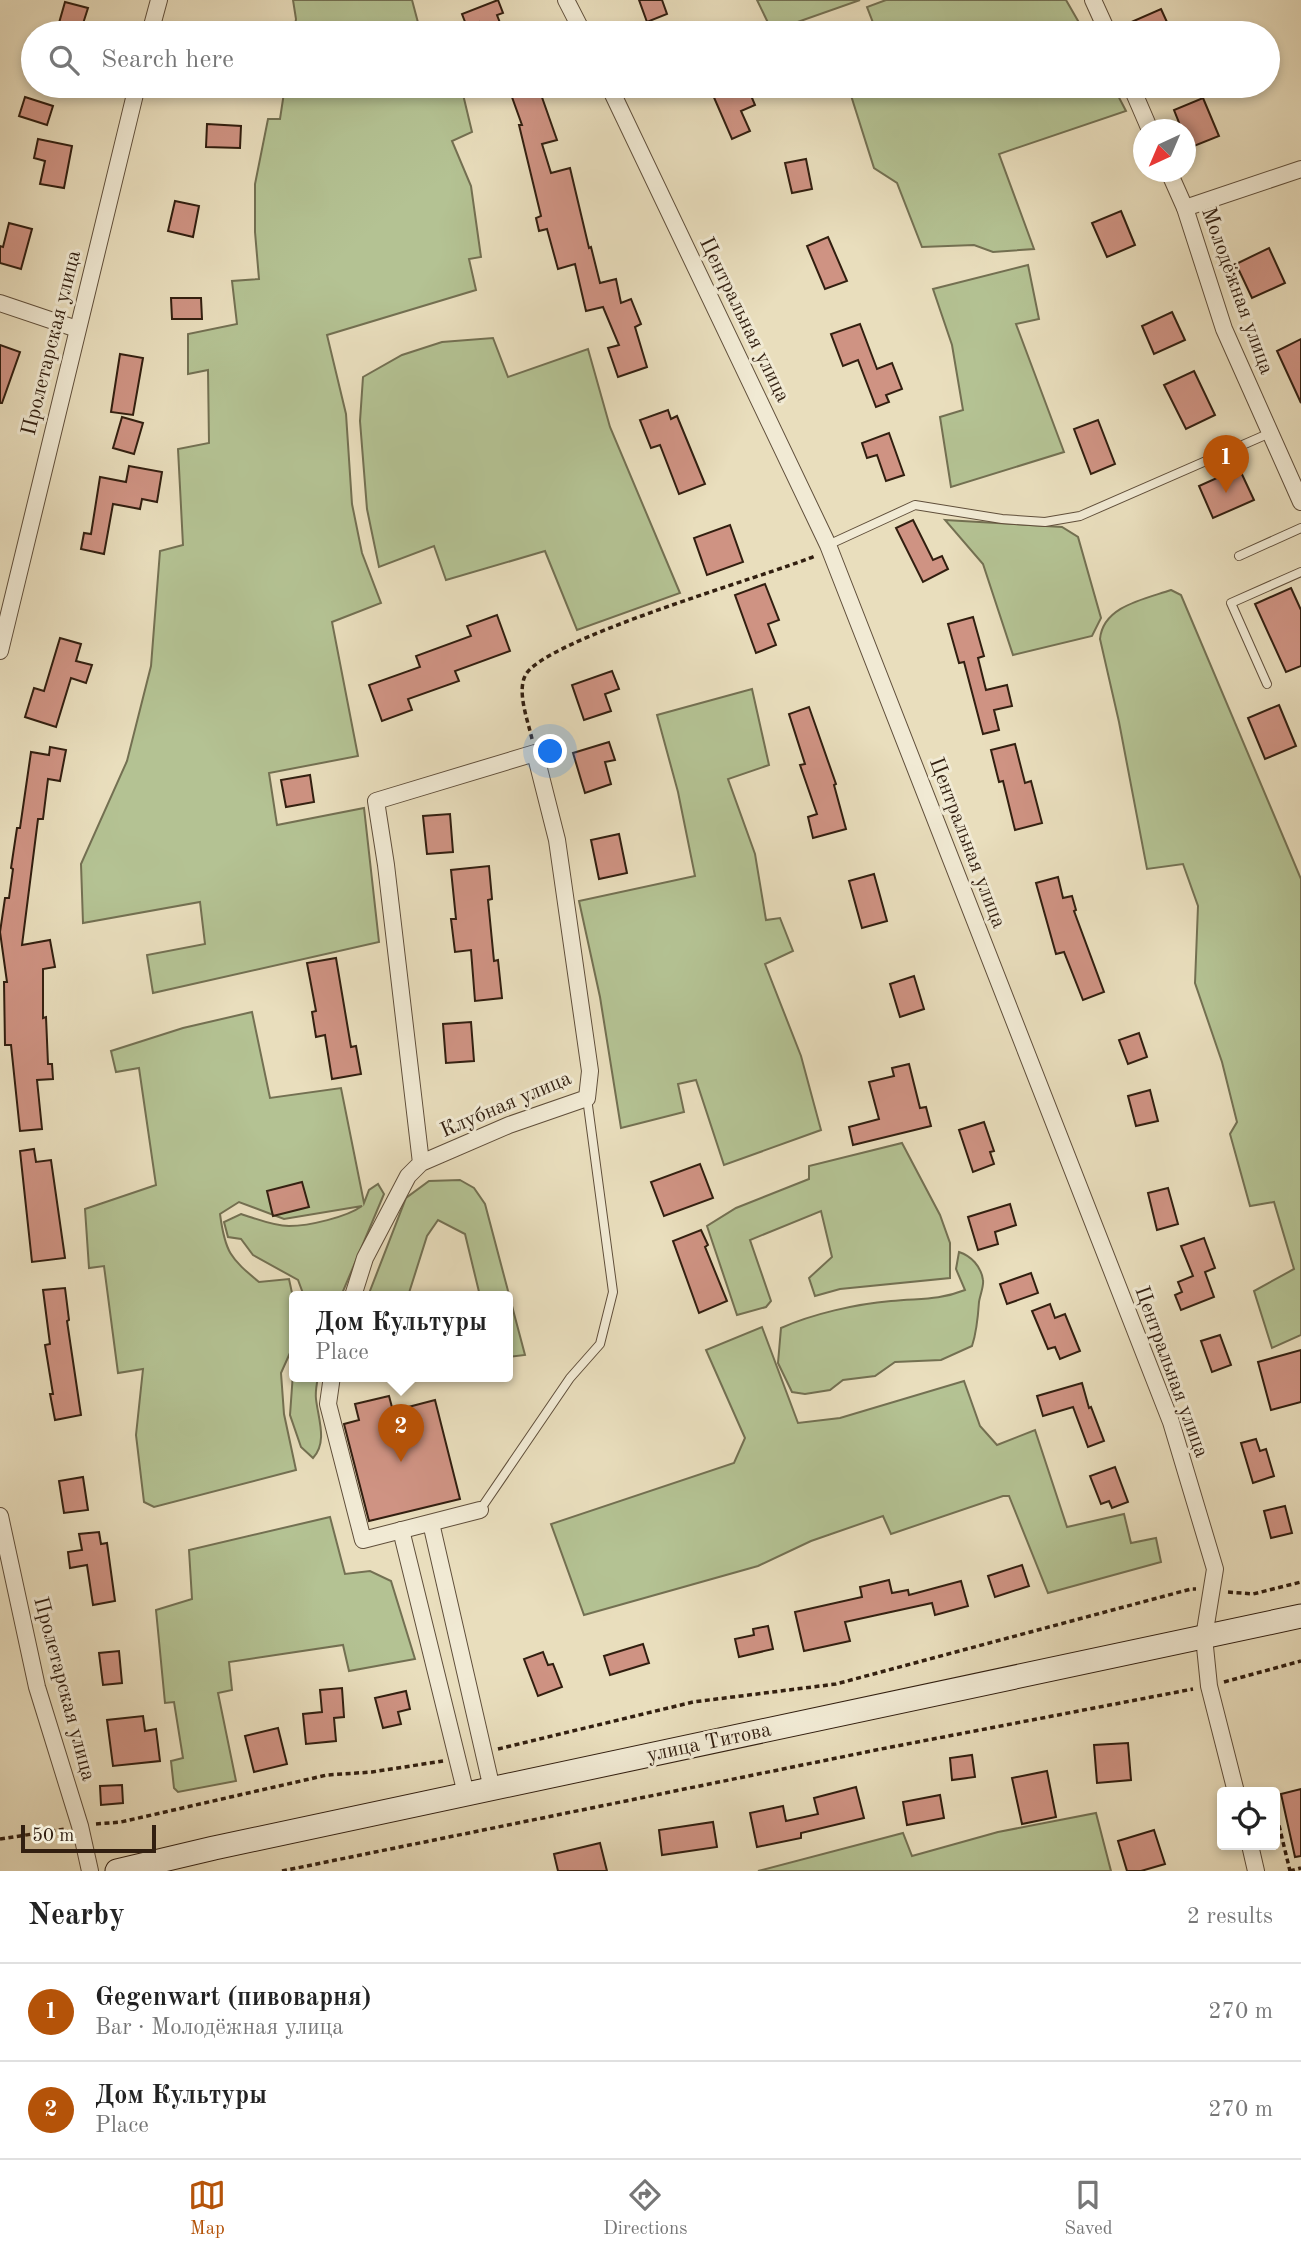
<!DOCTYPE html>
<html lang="en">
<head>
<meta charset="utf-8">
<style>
  :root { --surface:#fff; --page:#f6f6f6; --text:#222; --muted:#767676; --line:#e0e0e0; --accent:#b45309 }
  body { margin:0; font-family:"Old Standard TT",serif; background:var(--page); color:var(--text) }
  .controls { position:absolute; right:21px; bottom:21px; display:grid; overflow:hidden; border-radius:7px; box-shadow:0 4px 10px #0003 }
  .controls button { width:63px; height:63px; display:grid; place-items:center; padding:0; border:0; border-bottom:2px solid var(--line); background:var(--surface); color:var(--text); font:35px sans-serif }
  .compass { position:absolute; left:1133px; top:119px; width:63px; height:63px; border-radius:50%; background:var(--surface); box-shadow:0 4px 10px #0003; rotate:224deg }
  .scale { position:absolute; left:21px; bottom:18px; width:135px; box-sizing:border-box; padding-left:7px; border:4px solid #321f10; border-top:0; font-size:19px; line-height:24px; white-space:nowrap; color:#321f10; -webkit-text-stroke:5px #f1ead4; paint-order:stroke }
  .you { position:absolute; left:551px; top:752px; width:24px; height:24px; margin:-18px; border:5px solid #fff; border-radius:50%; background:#1a73e8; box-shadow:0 0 0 10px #1a73e833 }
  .badge { display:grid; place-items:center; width:46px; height:46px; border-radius:50%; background:var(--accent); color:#fff; font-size:23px; font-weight:700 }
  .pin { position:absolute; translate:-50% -58px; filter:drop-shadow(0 2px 4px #0008) }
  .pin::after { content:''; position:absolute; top:37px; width:24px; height:21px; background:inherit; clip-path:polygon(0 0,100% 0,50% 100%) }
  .popup { position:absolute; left:289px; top:1291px; width:224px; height:91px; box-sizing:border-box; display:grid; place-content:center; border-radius:7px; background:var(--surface); filter:drop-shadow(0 2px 5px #0005); font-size:23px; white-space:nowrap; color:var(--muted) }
  .popup b { font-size:26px; color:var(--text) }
  .popup::after { content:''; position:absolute; left:50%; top:100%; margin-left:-14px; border:14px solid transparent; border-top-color:var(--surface) }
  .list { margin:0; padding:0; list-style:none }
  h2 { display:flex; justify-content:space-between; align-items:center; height:91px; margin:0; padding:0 28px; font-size:30px }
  h2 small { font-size:23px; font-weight:400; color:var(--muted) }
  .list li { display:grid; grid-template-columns:46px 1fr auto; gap:21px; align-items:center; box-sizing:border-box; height:98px; padding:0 28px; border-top:2px solid var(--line) }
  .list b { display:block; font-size:26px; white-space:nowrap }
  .list p { margin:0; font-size:23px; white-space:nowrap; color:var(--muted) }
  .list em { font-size:23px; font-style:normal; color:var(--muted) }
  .icon { flex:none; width:38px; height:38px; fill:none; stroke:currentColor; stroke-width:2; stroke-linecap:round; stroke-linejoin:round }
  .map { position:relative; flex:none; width:1301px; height:1871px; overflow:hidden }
  .search { position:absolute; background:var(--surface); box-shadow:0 4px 10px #0003; left:21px; right:21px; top:21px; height:77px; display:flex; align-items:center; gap:18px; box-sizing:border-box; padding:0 24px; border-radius:38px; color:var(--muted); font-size:26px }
  .sheet { height:287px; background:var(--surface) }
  nav { display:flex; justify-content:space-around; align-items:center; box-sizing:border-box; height:98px; border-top:2px solid var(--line); background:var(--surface); font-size:19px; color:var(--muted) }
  nav a { display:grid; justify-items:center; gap:4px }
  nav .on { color:var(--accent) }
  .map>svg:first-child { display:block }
</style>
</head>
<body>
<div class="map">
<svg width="1301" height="1871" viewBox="0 0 1301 1871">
  <rect width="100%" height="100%" fill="#e9debd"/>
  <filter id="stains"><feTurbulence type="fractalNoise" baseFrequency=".00286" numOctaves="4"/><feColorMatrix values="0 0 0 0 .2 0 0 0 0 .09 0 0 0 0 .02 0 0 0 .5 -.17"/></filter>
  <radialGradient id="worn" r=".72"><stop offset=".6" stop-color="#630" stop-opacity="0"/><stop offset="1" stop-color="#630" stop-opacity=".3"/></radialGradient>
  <g fill="#b4c293" stroke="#737052" stroke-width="2">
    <polygon points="293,0 412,0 420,30 438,25 442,33 294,33 296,19"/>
    <polygon points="757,0 860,0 772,31"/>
    <polygon points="886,0 1066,0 1085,33 877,33 867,7"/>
    <polygon points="285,86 461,86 472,132 452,141 471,186 481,257 469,259 476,290 327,335 346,414 352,504 362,553 381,603 332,622 358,756 269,773 277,825 364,808 379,942 153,993 147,955 205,944 200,902 83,923 81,864 127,761 151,666 160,551 183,545 178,449 209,443 208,370 188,374 188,334 237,324 232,281 259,279 255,232 255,184 268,119 280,119"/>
    <polygon points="848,86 1113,86 1126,111 999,154 1034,249 993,252 974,245 922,247 897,183 874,168"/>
    <polygon points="1028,265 1039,319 1016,324 1064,452 951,487 940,417 963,410 952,345 933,289"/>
    <polygon points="493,338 508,377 588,349 610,427 680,593 577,630 545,551 446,580 434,546 379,567 367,509 360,421 363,377 402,355 442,342"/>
    <polygon points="945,520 1062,527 1078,537 1101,618 1092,636 1013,655 983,564"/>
    <path d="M1171 590 1181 595 1301 879V1335L1272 1348 1254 1291 1294 1269 1274 1202 1250 1206 1230 1134 1237 1122 1222 1062 1195 983 1198 906 1183 864 1147 869 1119 722 1100 639C1103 606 1145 599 1171 590Z"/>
    <polygon points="752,689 769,765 728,779 755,854 766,920 780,918 793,951 765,964 801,1056 821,1130 724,1165 696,1080 678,1084 684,1112 621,1128 600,997 579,901 695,876 678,792 657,715"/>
    <path d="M252 1012 270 1098 341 1088 364 1203 369 1190 378 1184 384 1194 341 1296H304L298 1280 253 1255 241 1239 228 1237 224 1222 241 1214C257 1219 273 1226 289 1226 309 1226 347 1217 362 1206L284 1219 239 1202 220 1214C225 1252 230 1258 259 1282L289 1279 294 1302V1344L281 1373 284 1414 296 1470 154 1507 144 1502 136 1435 143 1369 118 1373 104 1266 89 1268 85 1209 156 1185 139 1068 116 1072 111 1051 183 1028Z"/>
    <polygon points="902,1143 940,1215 950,1243 950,1278 840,1289 815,1296 809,1278 832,1257 821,1211 750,1240 771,1301 766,1307 737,1315 707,1226 736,1208 809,1179 809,1166"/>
    <polygon points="460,1180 474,1188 485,1204 525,1355 508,1357 508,1296 480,1296 465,1234 438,1220 427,1236 408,1296 368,1296 406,1198 429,1181"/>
    <path d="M959 1252C971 1256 981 1266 983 1280 984 1286 980 1295 979 1302 978 1317 977 1331 972 1346L941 1360 895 1362 875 1376 843 1380 830 1390 805 1394 792 1392 778 1363 781 1328C812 1314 856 1304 891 1301 920 1298 937 1301 965 1290L956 1269Z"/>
    <polygon points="762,1327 798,1423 840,1418 964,1381 980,1426 997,1445 1035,1430 1067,1527 1124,1514 1131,1543 1156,1538 1161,1562 1048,1593 1009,1496 1003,1496 891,1534 883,1516 811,1541 758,1566 584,1615 551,1524 734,1463 745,1438 706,1350"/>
    <path d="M294 1359V1376H318C317 1384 315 1391 316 1399 318 1418 328 1442 313 1458L301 1447 290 1415Z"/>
    <polygon points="330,1517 345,1574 370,1571 391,1581 415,1659 349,1671 343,1645 229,1662 232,1690 218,1693 236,1781 178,1792 174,1788 171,1761 183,1758 174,1702 165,1703 156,1610 192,1599 189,1550"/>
    <polygon points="1096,1813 1111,1871 758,1871 903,1833 912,1856 998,1832"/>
  </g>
  <g fill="#cf9383" stroke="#321f10" stroke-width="2">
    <polygon points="498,0 503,13 497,15 504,33 483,33 479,22 467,27 462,14"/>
    <polygon points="639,0 662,0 667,14 647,22"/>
    <polygon points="65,2 88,8 80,33 57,30"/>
    <polygon points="1161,9 1172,33 1133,33 1129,23"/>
    <polygon points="508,86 538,86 557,140 542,144 551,173 570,168 589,248 591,247 600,283 616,279 621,303 631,299 641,324 635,327 647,367 618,377 608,348 619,345 603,307 586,311 575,264 558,269 547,229 539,231 536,218 541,216 519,125 522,125"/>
    <polygon points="709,86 747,86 755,105 741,111 750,131 732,139"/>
    <polygon points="25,97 53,106 47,125 19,116"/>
    <polygon points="1203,98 1219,136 1189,148 1186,139 1186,130 1182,130 1174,110"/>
    <polygon points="207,124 241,126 240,148 206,147"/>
    <polygon points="38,139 72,146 64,188 40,184 45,161 34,158"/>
    <polygon points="806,159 812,189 792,193 785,163"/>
    <polygon points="175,201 199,206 193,237 168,231"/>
    <polygon points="1121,211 1135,245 1107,257 1092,223"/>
    <polygon points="9,223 32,229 21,269 0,263 0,246 3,247"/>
    <polygon points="828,237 847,281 825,289 807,246"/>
    <polygon points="1269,248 1285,283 1252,298 1236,264"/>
    <polygon points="171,298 201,298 202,319 172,319"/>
    <polygon points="1172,312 1185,340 1154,354 1142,326"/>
    <polygon points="860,324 877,369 892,363 902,389 886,395 889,402 876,407 858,360 843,366 831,334"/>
    <polygon points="1301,339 1301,403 1277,351"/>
    <polygon points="0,345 20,352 2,403 0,403"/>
    <polygon points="120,354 143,358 133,415 111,412"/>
    <polygon points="1194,371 1215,415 1186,429 1164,385"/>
    <polygon points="668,410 671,419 677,416 705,484 679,494 660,445 651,448 640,420"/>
    <polygon points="122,417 143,423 134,454 113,448"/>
    <polygon points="1098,420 1115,464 1091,474 1074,429"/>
    <polygon points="889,433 904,475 886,481 877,455 867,458 862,443"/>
    <polygon points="129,466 162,472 157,502 142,499 140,509 113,504 104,554 81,549 84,533 91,534 100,477 126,482"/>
    <polygon points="1239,468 1254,500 1213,518 1199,486"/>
    <polygon points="913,520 933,560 942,556 948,569 923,582 896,528"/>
    <polygon points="730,525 743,562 707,575 694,538"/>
    <polygon points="765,584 779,620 768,624 776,645 756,653 735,595"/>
    <polygon points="1291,588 1301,610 1301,666 1286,672 1255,604"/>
    <polygon points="497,615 510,651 455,671 459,681 408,699 412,710 382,721 369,685 420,667 416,656 471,636 467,626"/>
    <polygon points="973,617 984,656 978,658 986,690 1007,685 1012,706 994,710 999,730 983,734 964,662 959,663 948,624"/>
    <polygon points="60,638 81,644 76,661 92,665 86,683 71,678 56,727 25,717 34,688 44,691"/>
    <polygon points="612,671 619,689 605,694 611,711 584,720 572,685"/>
    <polygon points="1279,705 1296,746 1265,759 1248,718"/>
    <polygon points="809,707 836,784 834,785 846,829 813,838 808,817 817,814 800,765 805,764 789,714"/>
    <polygon points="609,742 615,760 605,762 611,784 585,793 573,753"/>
    <polygon points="1015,744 1025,783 1031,781 1042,823 1015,830 1003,781 999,782 991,750"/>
    <polygon points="50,747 66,750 60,781 48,779 43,819 38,819 22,945 50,940 55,967 43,969 43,1018 46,1017 48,1064 52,1064 53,1079 37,1080 42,1129 20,1131 11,1045 5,1045 4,982 7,982 0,932 5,898 9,898 13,869 11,868 17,828 20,828 31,752 49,755"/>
    <polygon points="310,775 314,802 286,807 281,780"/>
    <polygon points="450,814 453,852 427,854 423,816"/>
    <polygon points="619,834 627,873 599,879 591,840"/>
    <polygon points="489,866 492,899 488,900 494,961 498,960 502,998 475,1001 471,950 455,952 451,919 456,919 451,870"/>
    <polygon points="874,874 887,921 862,928 849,881"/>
    <polygon points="1058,877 1063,898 1072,896 1076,910 1074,911 1104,992 1083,1000 1064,952 1056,954 1036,883"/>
    <polygon points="336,958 351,1047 356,1046 361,1074 332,1079 325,1035 316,1037 312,1012 316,1011 307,963"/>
    <polygon points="914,976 924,1009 900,1017 890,984"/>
    <polygon points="471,1022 474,1061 446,1063 443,1024"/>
    <polygon points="1139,1033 1147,1057 1128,1064 1119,1040"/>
    <polygon points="909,1064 920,1108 926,1107 931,1126 853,1145 849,1127 879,1119 869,1082 894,1076 892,1068"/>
    <polygon points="1150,1090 1158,1121 1136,1126 1128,1096"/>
    <polygon points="984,1122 994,1151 990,1152 994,1164 973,1172 959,1130"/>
    <polygon points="34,1149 36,1162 51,1160 65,1258 32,1262 20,1151"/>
    <polygon points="700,1164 713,1198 664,1216 651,1182"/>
    <polygon points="302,1182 309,1207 273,1216 267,1191"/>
    <polygon points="1168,1188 1178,1224 1157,1230 1148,1193"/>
    <polygon points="1010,1204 1016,1225 995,1232 998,1244 978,1250 968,1217"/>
    <polygon points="701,1230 708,1245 705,1247 727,1301 699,1313 673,1241"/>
    <polygon points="1204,1238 1215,1268 1205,1272 1214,1297 1181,1310 1175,1295 1182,1292 1178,1282 1193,1276 1181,1246"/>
    <polygon points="1031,1273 1038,1293 1007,1304 1000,1284"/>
    <polygon points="65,1288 69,1320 67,1321 81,1415 55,1420 50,1394 53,1394 45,1345 50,1344 43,1290"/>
    <polygon points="1050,1304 1055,1318 1065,1314 1080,1351 1060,1359 1055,1347 1048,1349 1032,1311"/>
    <polygon points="1220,1335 1231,1365 1212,1372 1201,1341"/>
    <polygon points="1301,1350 1301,1402 1271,1410 1258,1362"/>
    <polygon points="1082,1383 1089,1408 1091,1407 1104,1441 1088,1447 1073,1407 1043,1416 1037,1396"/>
    <polygon points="389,1396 393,1411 435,1400 460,1499 369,1521 344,1424 359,1420 355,1404"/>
    <polygon points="1256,1439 1260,1451 1266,1449 1274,1476 1253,1483 1241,1443"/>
    <polygon points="1115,1467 1128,1502 1112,1508 1109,1501 1101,1504 1090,1476"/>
    <polygon points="83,1477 88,1510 64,1513 59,1481"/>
    <polygon points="1285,1506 1292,1533 1271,1538 1264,1511"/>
    <polygon points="99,1532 101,1544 107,1543 115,1601 93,1605 87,1565 70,1568 68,1552 82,1550 79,1534"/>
    <polygon points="1022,1565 1029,1586 995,1597 988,1576"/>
    <polygon points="889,1580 892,1593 908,1590 909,1595 961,1581 968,1606 935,1615 932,1603 845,1622 850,1641 804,1651 795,1612 862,1597 860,1587"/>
    <polygon points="768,1626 773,1649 739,1657 735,1639 754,1635 753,1629"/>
    <polygon points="643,1644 649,1663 610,1675 604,1656"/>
    <polygon points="119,1651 122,1683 103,1685 99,1653"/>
    <polygon points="543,1652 548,1665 553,1664 562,1687 538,1696 524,1659"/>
    <polygon points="342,1688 344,1717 334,1718 336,1741 306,1744 303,1714 322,1712 320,1690"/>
    <polygon points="406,1691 410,1709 398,1712 401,1724 383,1728 375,1698"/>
    <polygon points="143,1716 145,1731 156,1729 160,1761 113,1766 107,1720"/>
    <polygon points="278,1728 287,1764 254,1772 245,1736"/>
    <polygon points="1128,1743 1131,1780 1097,1783 1094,1745"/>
    <polygon points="972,1755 975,1777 952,1780 950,1758"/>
    <polygon points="1047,1771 1056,1817 1022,1824 1012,1778"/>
    <polygon points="122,1785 123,1803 101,1805 100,1786"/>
    <polygon points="856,1787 864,1818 801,1833 801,1838 757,1847 750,1813 783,1806 786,1821 818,1814 814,1798"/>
    <polygon points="1301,1789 1301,1856 1295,1857 1281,1794"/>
    <polygon points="940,1795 944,1818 907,1825 903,1802"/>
    <polygon points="713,1822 717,1847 662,1855 659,1830"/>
    <polygon points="1154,1830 1165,1864 1141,1871 1127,1871 1118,1841"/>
    <polygon points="600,1843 607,1871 558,1871 554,1854"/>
  </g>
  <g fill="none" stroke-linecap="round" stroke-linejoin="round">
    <defs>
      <g id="service">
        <polyline points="828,545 915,505 1002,519 1045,522 1080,516 1270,433"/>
        <polyline points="1239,556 1301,528"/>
        <polyline points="1267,684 1231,603 1301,572"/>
        <polyline points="480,1510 570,1378 600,1344 613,1292 587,1098"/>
      </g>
      <g id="minor">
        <polyline points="566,0 583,33"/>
        <polyline points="1093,0 1108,33"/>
        <polyline points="150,33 159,0"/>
        <polyline points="609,86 828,545 1171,1422 1215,1569 1204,1637 1209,1686 1236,1792"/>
        <polyline points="1131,86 1150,130"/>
        <polyline points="1169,172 1185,208 1224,329 1301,502"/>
        <polyline points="1185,208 1301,169"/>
        <polyline points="0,303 77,329"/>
        <polyline points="0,651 137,86"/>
        <polyline points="353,1296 365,1258 408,1176 421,1163 509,1125 587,1098 590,1071 557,840 535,753 376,801 386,865 421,1163"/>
        <polyline points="332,1376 328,1404 363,1540 480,1510"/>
        <polyline points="0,1516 37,1687 80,1826 90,1871"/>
        <polyline points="431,1523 492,1789"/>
        <polyline points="401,1530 466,1794"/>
        <polyline points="1250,1845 1256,1871"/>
      </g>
      <polyline id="secondary" points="117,1871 214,1848 1301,1616"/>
    </defs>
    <use href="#service" stroke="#604f3b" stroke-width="10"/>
    <use href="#minor" stroke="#604f3b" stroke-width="18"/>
    <use href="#secondary" stroke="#321f10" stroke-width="25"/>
    <g stroke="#321f10" stroke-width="3.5" stroke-dasharray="5 3.5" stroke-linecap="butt">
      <path d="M532 739C528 721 517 693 525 676 541 640 767 576 815 556"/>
      <polyline points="1228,1592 1253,1594 1301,1582"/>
      <polyline points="1224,1682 1301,1661"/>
      <polyline points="498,1749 693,1702 836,1684 1191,1589 1196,1589"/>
      <polyline points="1275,1809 1290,1871"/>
      <polyline points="96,1824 121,1822 327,1775 372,1772 443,1761"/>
      <polyline points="0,1839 65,1829"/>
      <polyline points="282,1871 881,1749 1193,1689"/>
      <polyline points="1290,1871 1301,1868"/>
    </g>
    <use href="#service" stroke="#f1ead4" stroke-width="8"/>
    <use href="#minor" stroke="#f1ead4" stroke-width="16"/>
    <use href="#secondary" stroke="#f1ead4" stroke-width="23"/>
  </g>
  <g text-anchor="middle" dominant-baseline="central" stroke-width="6" stroke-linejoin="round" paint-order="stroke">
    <g font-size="21" fill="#321f10" stroke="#f1ead4">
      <text transform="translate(1237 291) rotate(70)">Молодёжная улица</text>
      <text transform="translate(744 320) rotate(64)">Центральная улица</text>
      <text transform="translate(52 343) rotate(-76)">Пролетарская улица</text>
      <text transform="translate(967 843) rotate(69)">Центральная улица</text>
      <text transform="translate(506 1105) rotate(-23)">Клубная улица</text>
      <text transform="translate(1171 1372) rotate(70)">Центральная улица</text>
      <text transform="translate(64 1689) rotate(75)">Пролетарская улица</text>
      <text transform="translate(709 1743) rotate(-12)">улица Титова</text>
    </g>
  </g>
  <rect width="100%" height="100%" filter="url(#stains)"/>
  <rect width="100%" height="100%" fill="url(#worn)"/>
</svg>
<div class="controls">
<button><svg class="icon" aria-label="locate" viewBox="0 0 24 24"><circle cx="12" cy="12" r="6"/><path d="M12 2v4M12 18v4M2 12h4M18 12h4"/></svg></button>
</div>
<svg class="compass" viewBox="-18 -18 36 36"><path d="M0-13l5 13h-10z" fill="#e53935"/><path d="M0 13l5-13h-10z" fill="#767676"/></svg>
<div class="scale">50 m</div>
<div class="you"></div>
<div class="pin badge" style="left:1226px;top:493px">1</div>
<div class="pin badge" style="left:401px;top:1462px">2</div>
<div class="popup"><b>Дом Культуры</b>Place</div>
<div class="search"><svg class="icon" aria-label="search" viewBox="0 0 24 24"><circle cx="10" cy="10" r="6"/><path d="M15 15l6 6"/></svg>Search here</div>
</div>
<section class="sheet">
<h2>Nearby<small>2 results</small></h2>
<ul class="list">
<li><span class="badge">1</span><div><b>Gegenwart (пивоварня)</b><p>Bar · Молодёжная улица</p></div><em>270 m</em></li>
<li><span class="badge">2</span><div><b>Дом Культуры</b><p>Place</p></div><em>270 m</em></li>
</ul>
</section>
<nav>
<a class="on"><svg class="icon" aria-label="map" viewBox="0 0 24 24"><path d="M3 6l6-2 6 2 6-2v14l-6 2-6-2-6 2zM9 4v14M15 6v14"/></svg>Map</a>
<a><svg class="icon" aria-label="directions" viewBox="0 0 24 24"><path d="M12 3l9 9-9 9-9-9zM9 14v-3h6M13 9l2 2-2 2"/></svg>Directions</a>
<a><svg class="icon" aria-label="saved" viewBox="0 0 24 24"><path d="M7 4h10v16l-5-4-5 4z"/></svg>Saved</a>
</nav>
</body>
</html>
